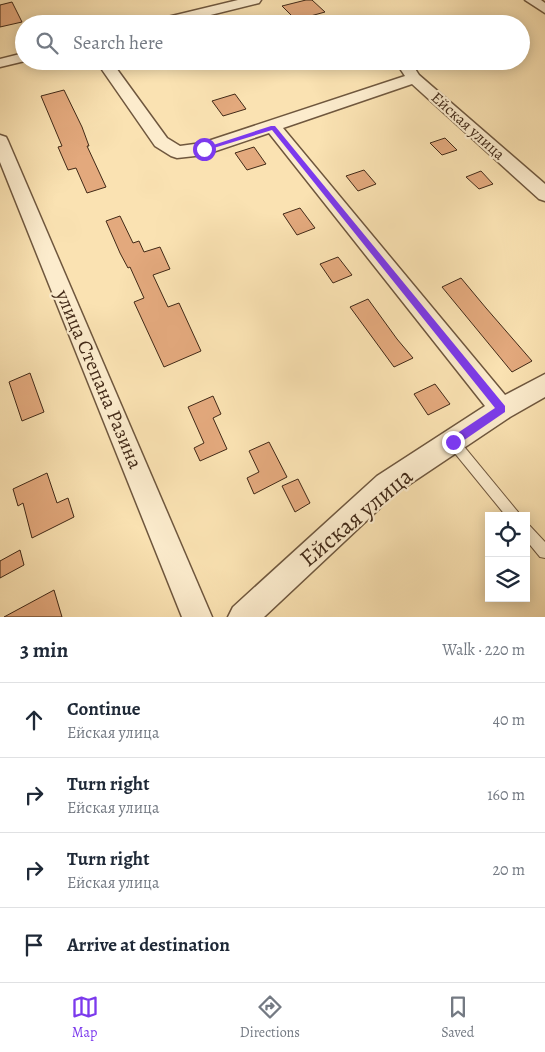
<!DOCTYPE html>
<html lang="en">
<head>
<meta charset="utf-8">
<style>
  :root { --surface:#fff; --page:#f2f2f3; --text:#1f2937; --muted:#747a83; --line:#e0e1e3; --accent:#7c3aed }
  body { margin:0; font-family:Alegreya,serif; background:var(--page); color:var(--text) }
  .controls { position:absolute; right:15px; bottom:15px; display:grid; overflow:hidden; border-radius:0px; box-shadow:0 2px 12px #0003 }
  .controls button { width:45px; height:45px; display:grid; place-items:center; padding:0; border:0; border-bottom:1px solid var(--line); background:var(--surface); color:var(--text); font:25px sans-serif }
  .stop { position:absolute; width:15px; height:15px; margin:-11px; border:4px solid #7c3aed; border-radius:50%; background:#fff }
  .stop.end { background:#7c3aed; border-color:#fff; box-shadow:0 1px 5px #0008 }
  .list { margin:0; padding:0; list-style:none }
  h2 { display:flex; justify-content:space-between; align-items:center; height:65px; margin:0; padding:0 20px; font-size:21px }
  h2 small { font-size:16px; font-weight:400; color:var(--muted) }
  .list li { display:grid; grid-template-columns:32px 1fr auto; gap:15px; align-items:center; box-sizing:border-box; height:75px; padding:0 20px; border-top:1px solid var(--line) }
  .list b { display:block; font-size:19px; white-space:nowrap }
  .list p { margin:0; font-size:16px; white-space:nowrap; color:var(--muted) }
  .list em { font-size:16px; font-style:normal; color:var(--muted) }
  .icon { flex:none; width:28px; height:28px; fill:none; stroke:currentColor; stroke-width:2; stroke-linecap:round; stroke-linejoin:round }
  .map { position:relative; flex:none; width:545px; height:617px; overflow:hidden }
  .search { position:absolute; background:var(--surface); box-shadow:0 2px 12px #0003; left:15px; right:15px; top:15px; height:55px; display:flex; align-items:center; gap:12px; box-sizing:border-box; padding:0 18px; border-radius:28px; color:var(--muted); font-size:19px }
  .sheet { height:365px; background:var(--surface) }
  nav { display:flex; justify-content:space-around; align-items:center; box-sizing:border-box; height:70px; border-top:1px solid var(--line); background:var(--surface); font-size:14px; color:var(--muted) }
  nav a { display:grid; justify-items:center; gap:2px }
  nav .on { color:var(--accent) }
  .map>svg:first-child { display:block }
</style>
</head>
<body>
<div class="map">
<svg width="545" height="617" viewBox="0 0 545 617">
  <rect width="100%" height="100%" fill="#fae2b2"/>
  <filter id="stains"><feTurbulence type="fractalNoise" baseFrequency=".004" numOctaves="4"/><feColorMatrix values="0 0 0 0 .2 0 0 0 0 .09 0 0 0 0 .02 0 0 0 .5 -.17"/></filter>
  <radialGradient id="worn" r=".72"><stop offset=".6" stop-color="#630" stop-opacity="0"/><stop offset="1" stop-color="#630" stop-opacity=".3"/></radialGradient>
  <g fill="#e3a97d" stroke="#412917">
    <polygon points="306,0 312,0 325,12 296,20 282,6"/>
    <polygon points="12,2 22,22 0,27 0,5"/>
    <polygon points="64,90 82,127 89,146 87,146 106,187 87,193 76,168 68,170 58,147 62,146 41,96"/>
    <polygon points="235,94 246,109 223,116 212,101"/>
    <polygon points="445,138 457,150 442,155 430,143"/>
    <polygon points="254,147 266,164 247,170 235,153"/>
    <polygon points="364,170 376,184 358,191 346,176"/>
    <polygon points="481,171 493,184 479,189 466,177"/>
    <polygon points="300,208 315,228 297,235 283,214"/>
    <polygon points="120,216 133,243 139,241 144,252 160,247 170,269 153,275 168,307 179,303 201,351 164,367 134,302 144,298 130,267 128,268 120,253 106,221"/>
    <polygon points="338,257 352,275 333,283 320,264"/>
    <polygon points="461,278 486,308 532,361 512,372 442,287"/>
    <polygon points="368,299 397,339 413,358 394,367 350,307"/>
    <polygon points="30,373 44,412 22,421 9,382"/>
    <polygon points="435,384 450,404 428,415 414,394"/>
    <polygon points="213,396 221,414 213,418 227,449 200,461 194,448 204,443 188,407"/>
    <polygon points="269,442 287,477 254,494 247,478 259,472 249,451"/>
    <polygon points="47,473 57,503 68,498 74,517 32,538 23,503 18,506 13,489"/>
    <polygon points="298,479 310,503 295,512 282,486"/>
    <polygon points="20,550 24,565 0,578 0,561"/>
    <polygon points="54,590 62,617 4,617"/>
  </g>
  <g fill="none" stroke-linecap="round" stroke-linejoin="round">
    <defs>
      <g id="lane">
        <polygon points="453,436 457,438 518,512 520,516 506,516 449,446 447,442 449,438"/>
        <polygon points="526,524 530,526 545,542 545,558 540,557 526,540"/>
      </g>
      <g id="street">
        <polygon points="238,0 261,0 259,3 174,24 149,24 151,21"/>
        <polygon points="525,0 541,0 545,3 545,13"/>
        <polygon points="24,53 25,61 0,67 0,59"/>
        <polygon points="96,61 111,61 167,138 180,146 202,143 405,76 395,61 410,61 419,75 545,184 545,201 539,199 412,84 283,128 505,395 545,374 545,397 510,417 395,494 264,617 228,617 233,607 377,476 485,406 269,133 204,155 177,158 171,156 155,146"/>
        <polygon points="0,135 6,137 8,141 212,617 182,617 0,162"/>
      </g>
    </defs>
    <use href="#lane" stroke="#6f573e" stroke-width="2"/>
    <use href="#street" stroke="#6f573e" stroke-width="3"/>
    <use href="#lane" fill="#fceccd" fill-rule="evenodd"/>
    <use href="#street" fill="#fceccd" fill-rule="evenodd"/>
  </g>
  <polygon fill="#7c3aed" points="271,126 275,126 505,406 505,412 457,445 450,445 450,438 495,408 272,130 204,151 201,149"/>
  <g text-anchor="middle" dominant-baseline="central" stroke-width="4.5" stroke-linejoin="round" paint-order="stroke">
    <g font-size="16" fill="#412917" stroke="#fceccd">
      <text transform="translate(468 126) rotate(42)">Ейская улица</text>
    </g>
    <g font-size="20" fill="#412917" stroke="#fceccd">
      <text transform="translate(99 379) rotate(67)">улица Степана Разина</text>
    </g>
    <g font-size="24" fill="#412917" stroke="#fceccd">
      <text transform="translate(356 517) rotate(-40)">Ейская улица</text>
    </g>
  </g>
  <rect width="100%" height="100%" filter="url(#stains)"/>
  <rect width="100%" height="100%" fill="url(#worn)"/>
</svg>
<div class="controls">
<button><svg class="icon" aria-label="locate" viewBox="0 0 24 24"><circle cx="12" cy="12" r="6"/><path d="M12 2v4M12 18v4M2 12h4M18 12h4"/></svg></button>
<button><svg class="icon" aria-label="layers" viewBox="0 0 24 24"><path d="M12 4l9 5-9 5-9-5zM3 14l9 5 9-5"/></svg></button>
</div>
<div class="stop" style="left:204px;top:149px"></div>
<div class="stop end" style="left:453px;top:442px"></div>
<div class="search"><svg class="icon" aria-label="search" viewBox="0 0 24 24"><circle cx="10" cy="10" r="6"/><path d="M15 15l6 6"/></svg>Search here</div>
</div>
<section class="sheet">
<h2>3 min<small>Walk · 220 m</small></h2>
<ul class="list">
<li><svg class="icon" aria-label="ahead" viewBox="0 0 24 24"><path d="M12 20V5M6 11l6-6 6 6"/></svg><div><b>Continue</b><p>Ейская улица</p></div><em>40 m</em></li>
<li><svg class="icon" aria-label="right" viewBox="0 0 24 24"><path d="M7 20v-9h11M14 6l5 5-5 5"/></svg><div><b>Turn right</b><p>Ейская улица</p></div><em>160 m</em></li>
<li><svg class="icon" aria-label="right" viewBox="0 0 24 24"><path d="M7 20v-9h11M14 6l5 5-5 5"/></svg><div><b>Turn right</b><p>Ейская улица</p></div><em>20 m</em></li>
<li><svg class="icon" aria-label="arrive" viewBox="0 0 24 24"><path d="M6 21V4h12l-3 4 3 4H6"/></svg><div><b>Arrive at destination</b></div></li>
</ul>
</section>
<nav>
<a class="on"><svg class="icon" aria-label="map" viewBox="0 0 24 24"><path d="M3 6l6-2 6 2 6-2v14l-6 2-6-2-6 2zM9 4v14M15 6v14"/></svg>Map</a>
<a><svg class="icon" aria-label="directions" viewBox="0 0 24 24"><path d="M12 3l9 9-9 9-9-9zM9 14v-3h6M13 9l2 2-2 2"/></svg>Directions</a>
<a><svg class="icon" aria-label="saved" viewBox="0 0 24 24"><path d="M7 4h10v16l-5-4-5 4z"/></svg>Saved</a>
</nav>
</body>
</html>
